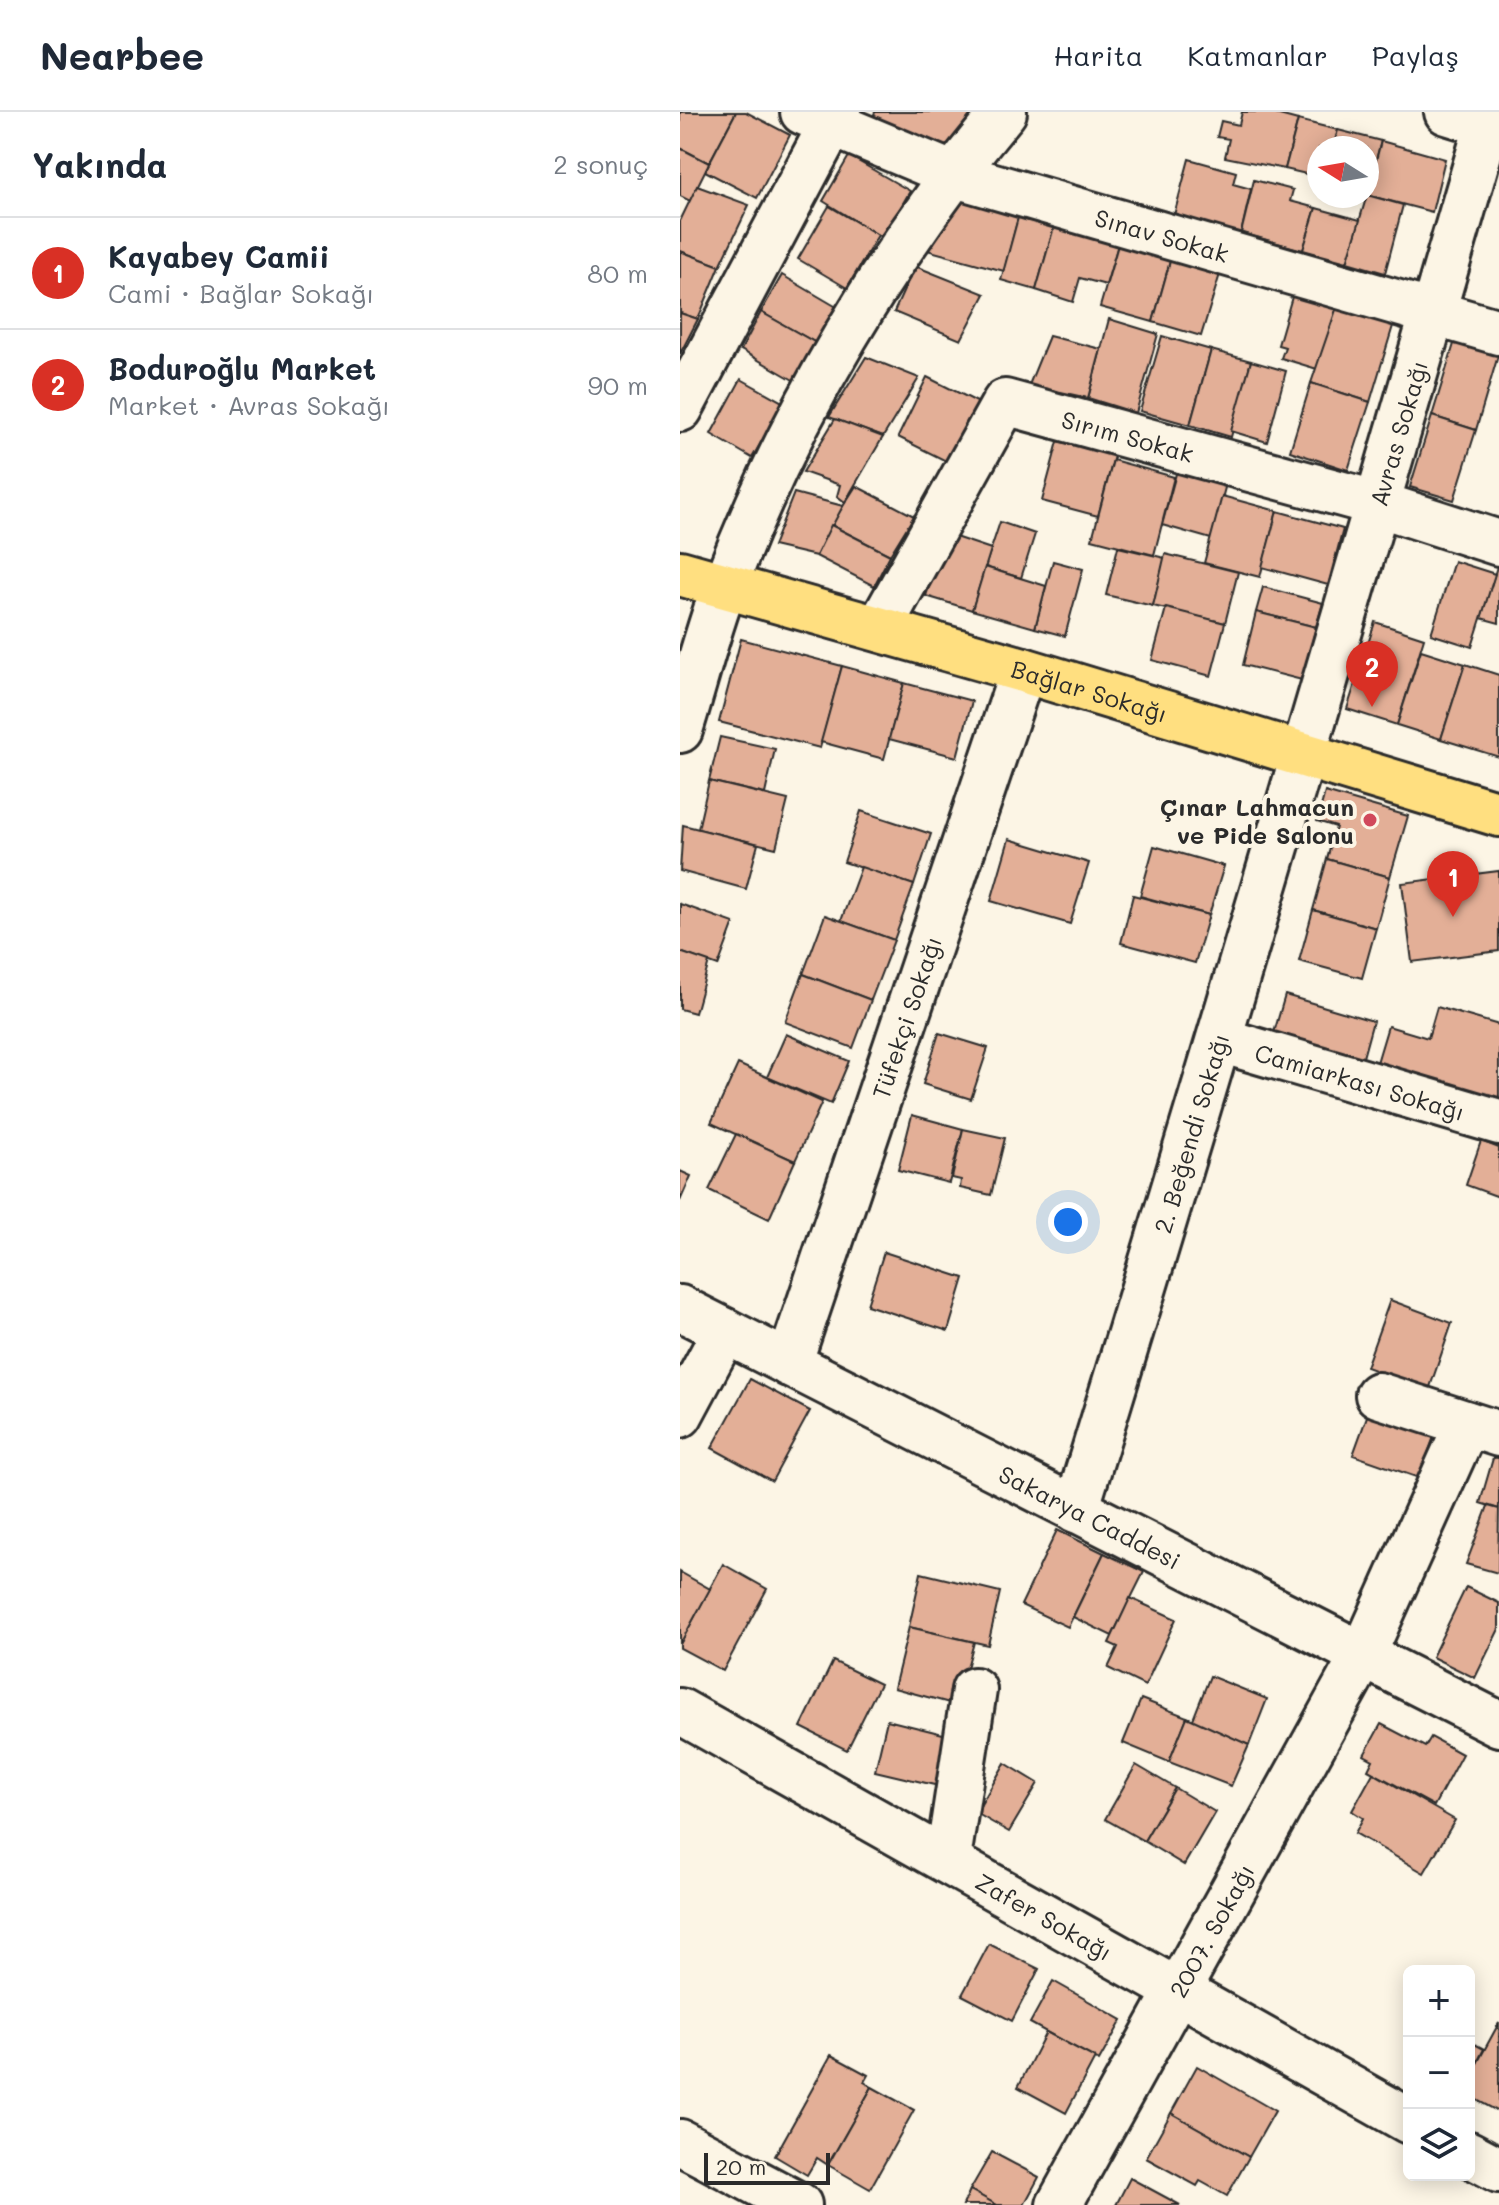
<!DOCTYPE html>
<html lang="tr">
<head>
<meta charset="utf-8">
<style>
  :root { --surface:#fff; --page:#f2f2f3; --text:#1f2937; --muted:#747a83; --line:#e0e1e3; --accent:#d93025 }
  body { margin:0; font-family:Mali,sans-serif; background:var(--page); color:var(--text) }
  .controls { position:absolute; right:24px; bottom:24px; display:grid; overflow:hidden; border-radius:12px; box-shadow:0 4px 20px #0003 }
  .controls button { width:72px; height:72px; display:grid; place-items:center; padding:0; border:0; border-bottom:2px solid var(--line); background:var(--surface); color:var(--text); font:40px sans-serif }
  .compass { position:absolute; left:627px; top:24px; width:72px; height:72px; border-radius:50%; background:var(--surface); box-shadow:0 4px 20px #0003; rotate:281deg }
  .scale { position:absolute; left:24px; bottom:20px; width:126px; box-sizing:border-box; padding-left:8px; border:4px solid #2b2b2b; border-top:0; font-size:22px; line-height:28px; white-space:nowrap; color:#2b2b2b; -webkit-text-stroke:6px #fcf5e5; paint-order:stroke }
  .you { position:absolute; left:388px; top:1110px; width:28px; height:28px; margin:-20px; border:6px solid #fff; border-radius:50%; background:#1a73e8; box-shadow:0 0 0 12px #1a73e833 }
  .badge { display:grid; place-items:center; width:52px; height:52px; border-radius:50%; background:var(--accent); color:#fff; font-size:26px; font-weight:700 }
  .pin { position:absolute; translate:-50% -66px; filter:drop-shadow(0 2px 4px #0008) }
  .pin::after { content:''; position:absolute; top:42px; width:28px; height:24px; background:inherit; clip-path:polygon(0 0,100% 0,50% 100%) }
  .list { margin:0; padding:0; list-style:none }
  h2 { display:flex; justify-content:space-between; align-items:center; height:104px; margin:0; padding:0 32px; font-size:34px }
  h2 small { font-size:26px; font-weight:400; color:var(--muted) }
  .list li { display:grid; grid-template-columns:52px 1fr auto; gap:24px; align-items:center; box-sizing:border-box; height:112px; padding:0 32px; border-top:2px solid var(--line) }
  .list b { display:block; font-size:30px; white-space:nowrap }
  .list p { margin:0; font-size:26px; white-space:nowrap; color:var(--muted) }
  .list em { font-size:26px; font-style:normal; color:var(--muted) }
  .icon { flex:none; width:44px; height:44px; fill:none; stroke:currentColor; stroke-width:2; stroke-linecap:round; stroke-linejoin:round }
  .map { position:relative; flex:none; width:819px; height:2093px; overflow:hidden }
  header { display:flex; align-items:center; gap:48px; box-sizing:border-box; height:112px; padding:0 40px; background:var(--surface); border-bottom:2px solid var(--line) }
  header strong { font-size:38px }
  nav { display:flex; gap:44px; margin-inline-start:auto; font-size:28px }
  main { display:flex }
  aside { flex:1; background:var(--surface) }
  .map>svg:first-child { display:block }
</style>
</head>
<body>
<header>
<strong>Nearbee</strong>
<nav><a>Harita</a><a>Katmanlar</a><a>Paylaş</a></nav>
</header>
<main>
<aside>
<h2>Yakında<small>2 sonuç</small></h2>
<ul class="list">
<li><span class="badge">1</span><div><b>Kayabey Camii</b><p>Cami · Bağlar Sokağı</p></div><em>80 m</em></li>
<li><span class="badge">2</span><div><b>Boduroğlu Market</b><p>Market · Avras Sokağı</p></div><em>90 m</em></li>
</ul>
</aside>
<div class="map">
<svg width="819" height="2093" viewBox="0 0 819 2093">
  <rect width="100%" height="100%" fill="#fcf5e5"/>
  <filter id="ink" filterUnits="userSpaceOnUse"><feTurbulence type="fractalNoise" baseFrequency=".0125" numOctaves="2"/><feDisplacementMap in="SourceGraphic" scale="16" xChannelSelector="R" yChannelSelector="G"/><feConvolveMatrix kernelMatrix="1 2 1 2 8 2 1 2 1" color-interpolation-filters="sRGB"/></filter>
  <g filter="url(#ink)">
    <g fill="#e3af97" stroke="#2b2b2b" stroke-width="2">
      <polygon points="0,0 56,0 29,51 0,36"/>
      <polygon points="56,0 66,0 110,23 77,86 25,59"/>
      <polygon points="195,0 306,0 271,41 190,12"/>
      <polygon points="562,0 588,0 618,8 605,57 545,45 549,27 537,25 541,9 559,13"/>
      <polygon points="618,8 658,18 653,36 639,36 639,65 605,57"/>
      <polygon points="658,18 701,29 688,78 687,36 653,36"/>
      <polygon points="701,29 765,47 752,100 687,83"/>
      <polygon points="0,36 29,51 10,89 0,84"/>
      <polygon points="169,44 230,79 203,126 143,89"/>
      <polygon points="509,47 556,60 553,72 571,77 561,121 494,103"/>
      <polygon points="574,68 613,78 610,89 636,96 623,138 561,121"/>
      <polygon points="17,74 69,93 40,154 0,139 0,109"/>
      <polygon points="286,75 342,91 324,159 243,137"/>
      <polygon points="687,83 723,93 705,161 667,150"/>
      <polygon points="342,91 378,101 356,178 321,168"/>
      <polygon points="149,94 198,123 167,176 118,147"/>
      <polygon points="636,96 680,108 667,150 623,138"/>
      <polygon points="378,101 442,119 426,173 400,166 393,190 356,178"/>
      <polygon points="442,119 494,135 473,210 420,195"/>
      <polygon points="494,135 544,149 521,224 473,210"/>
      <polygon points="0,139 40,154 18,207 0,201"/>
      <polygon points="235,154 305,182 281,228 214,200"/>
      <polygon points="102,163 160,197 136,231 81,200"/>
      <polygon points="616,171 660,186 637,257 601,246 605,235 598,233"/>
      <polygon points="660,186 716,204 690,290 631,271"/>
      <polygon points="81,200 136,231 115,269 61,238"/>
      <polygon points="0,201 18,207 0,242"/>
      <polygon points="429,207 478,222 456,301 408,286"/>
      <polygon points="777,222 819,240 796,318 752,304"/>
      <polygon points="369,224 421,237 408,286 349,273"/>
      <polygon points="482,224 531,238 510,313 460,299"/>
      <polygon points="531,238 571,249 551,325 510,313"/>
      <polygon points="186,245 239,266 203,325 149,305"/>
      <polygon points="571,249 606,259 587,330 551,319"/>
      <polygon points="247,265 299,291 270,351 218,325"/>
      <polygon points="61,267 104,291 72,346 31,322"/>
      <polygon points="631,271 690,290 668,358 610,339"/>
      <polygon points="752,304 796,318 774,388 730,375"/>
      <polygon points="155,307 203,325 165,390 157,384 160,373 123,360"/>
      <polygon points="380,322 436,336 418,404 362,389"/>
      <polygon points="500,347 549,361 531,427 482,413"/>
      <polygon points="433,348 494,365 474,443 412,427"/>
      <polygon points="176,374 234,404 210,443 151,413"/>
      <polygon points="114,381 163,394 136,444 93,434"/>
      <polygon points="542,384 597,399 580,465 524,451"/>
      <polygon points="597,399 663,417 648,473 582,455"/>
      <polygon points="320,410 355,422 341,466 305,455"/>
      <polygon points="151,413 210,443 194,474 136,444"/>
      <polygon points="266,422 311,437 292,498 246,484"/>
      <polygon points="438,435 485,446 473,494 426,483"/>
      <polygon points="485,442 558,460 545,511 473,494"/>
      <polygon points="819,448 819,511 801,506"/>
      <polygon points="373,449 403,457 385,524 355,516"/>
      <polygon points="774,449 815,462 792,535 751,522"/>
      <polygon points="305,455 366,474 355,516 292,498"/>
      <polygon points="583,475 643,491 636,515 576,500"/>
      <polygon points="486,496 545,511 531,564 472,548"/>
      <polygon points="576,500 636,515 622,568 563,553"/>
      <polygon points="695,510 744,526 717,613 667,597"/>
      <polygon points="61,527 162,554 140,636 39,610"/>
      <polygon points="741,538 785,552 761,627 717,613"/>
      <polygon points="785,552 819,563 819,645 761,627"/>
      <polygon points="162,554 224,571 204,647 141,630"/>
      <polygon points="224,571 292,589 277,645 209,627"/>
      <polygon points="40,625 95,637 85,682 29,669"/>
      <polygon points="29,669 108,688 96,736 18,717"/>
      <polygon points="645,680 728,704 710,765 647,747 656,715 637,709"/>
      <polygon points="181,699 251,722 234,773 164,750"/>
      <polygon points="3,713 78,732 66,777 0,759"/>
      <polygon points="329,727 409,751 390,812 311,789"/>
      <polygon points="474,734 544,754 529,803 460,784"/>
      <polygon points="647,747 710,765 696,816 633,798"/>
      <polygon points="181,755 234,773 214,828 161,809"/>
      <polygon points="819,759 819,839 732,850 722,771"/>
      <polygon points="453,783 529,803 515,851 441,831"/>
      <polygon points="0,792 54,811 38,854 0,840"/>
      <polygon points="633,798 696,816 682,866 619,849"/>
      <polygon points="145,803 214,828 191,888 123,862"/>
      <polygon points="0,840 29,850 15,901 0,897"/>
      <polygon points="123,862 191,888 173,936 105,910"/>
      <polygon points="605,883 693,909 682,949 593,924"/>
      <polygon points="757,895 819,913 819,990 696,954 708,914 748,926"/>
      <polygon points="259,921 308,936 291,987 243,972"/>
      <polygon points="106,922 169,949 151,992 87,965"/>
      <polygon points="58,952 142,990 115,1049 31,1011"/>
      <polygon points="232,1003 283,1017 269,1071 218,1058"/>
      <polygon points="283,1017 325,1026 311,1083 280,1076 281,1068 272,1066"/>
      <polygon points="56,1022 115,1049 89,1107 29,1078"/>
      <polygon points="801,1029 819,1036 819,1085 786,1073"/>
      <polygon points="0,1059 11,1064 0,1089"/>
      <polygon points="204,1140 284,1166 268,1219 187,1193"/>
      <polygon points="710,1188 772,1211 749,1278 686,1255"/>
      <polygon points="70,1267 130,1299 92,1369 32,1336"/>
      <polygon points="690,1296 756,1319 739,1366 673,1343"/>
      <polygon points="816,1336 819,1336 819,1397 800,1391"/>
      <polygon points="808,1394 819,1397 818,1461 786,1452"/>
      <polygon points="377,1418 424,1441 388,1515 341,1493"/>
      <polygon points="424,1441 464,1460 432,1524 393,1505"/>
      <polygon points="43,1452 87,1477 43,1559 0,1536 0,1532"/>
      <polygon points="0,1460 30,1477 0,1532"/>
      <polygon points="241,1461 320,1480 308,1533 229,1515"/>
      <polygon points="786,1475 819,1491 819,1517 795,1566 752,1545"/>
      <polygon points="450,1486 496,1507 465,1574 428,1556 438,1535 429,1531"/>
      <polygon points="229,1515 294,1530 277,1593 214,1576"/>
      <polygon points="153,1549 200,1572 167,1638 121,1615"/>
      <polygon points="530,1564 587,1587 569,1633 512,1610"/>
      <polygon points="461,1587 507,1605 489,1650 443,1631"/>
      <polygon points="507,1605 569,1633 551,1674 489,1650"/>
      <polygon points="207,1608 275,1625 263,1675 195,1659"/>
      <polygon points="701,1612 745,1635 751,1625 782,1642 754,1694 688,1658 693,1648 684,1643"/>
      <polygon points="325,1651 358,1671 329,1720 296,1701"/>
      <polygon points="456,1653 495,1676 464,1729 425,1707"/>
      <polygon points="693,1661 775,1708 744,1761 675,1721 683,1706 672,1699"/>
      <polygon points="495,1676 535,1700 504,1753 464,1729"/>
      <polygon points="309,1832 359,1857 332,1909 282,1883"/>
      <polygon points="373,1869 442,1908 419,1949 350,1911"/>
      <polygon points="819,1911 819,2000 789,1984 789,1966"/>
      <polygon points="366,1920 415,1946 386,2001 338,1975"/>
      <polygon points="789,1929 804,1937 789,1966"/>
      <polygon points="151,1943 188,1963 184,1970 192,1975 148,2053 137,2046 127,2063 95,2044"/>
      <polygon points="517,1954 595,1999 569,2045 491,2001"/>
      <polygon points="192,1975 234,1998 190,2077 148,2053"/>
      <polygon points="491,2001 569,2045 547,2084 520,2069 517,2074 466,2046"/>
      <polygon points="312,2040 359,2065 344,2093 317,2093 290,2078"/>
      <polygon points="450,2066 500,2093 436,2093"/>
      <polygon points="290,2078 317,2093 283,2093"/>
    </g>
    <g fill="none" stroke-linecap="round" stroke-linejoin="round">
      <defs>
        <g id="minor">
          <path id="s1" d="M123 0 272 62 819 220"/>
          <polyline points="767,0 819,16"/>
          <polyline points="0,297 158,0"/>
          <path id="s2" d="M199 516 325 290 695 391 819 431"/>
          <path d="M0 618C15 570 27 520 45 473 109 304 208 138 324 0"/>
          <path id="s3" d="M540 928 819 1010"/>
          <path id="s4" d="M0 1196 819 1612"/>
          <path id="s5" d="M109 1252 343 558"/>
          <polyline points="698,1283 819,1322"/>
          <polyline points="0,1303 45,1219"/>
          <path id="s6" d="M396 1398C539 933 676 467 811 0"/>
          <path id="s7" d="M0 1599 729 2009"/>
          <polyline points="268,1747 294,1578"/>
          <polyline points="0,2030 119,2093"/>
          <polyline points="789,2042 819,2058"/>
          <path id="s8" d="M379 2093 682 1545 787 1312"/>
        </g>
        <g id="major">
          <path id="s9" d="M0 461 343 558 819 702"/>
        </g>
      </defs>
      <use href="#minor" stroke="#2b2b2b" stroke-width="50"/>
      <use href="#major" stroke="#2b2b2b" stroke-width="50"/>
      <use href="#minor" stroke="#fcf5e5" stroke-width="44"/>
      <use href="#major" stroke="#ffdf80" stroke-width="44"/>
    </g>
  </g>
  <circle fill="#d1495b" stroke="#fcf5e5" stroke-width="3" cx="690" cy="708" r="8"/>
  <g text-anchor="middle" dominant-baseline="central" stroke-width="8" stroke-linejoin="round" paint-order="stroke">
    <g font-size="24" fill="#2b2b2b" stroke="#fcf5e5">
      <text stroke="none"><textPath href="#s1" startOffset="380">Sınav Sokak</textPath></text>
      <text stroke="none"><textPath href="#s6" startOffset="1124">Avras Sokağı</textPath></text>
      <text stroke="none"><textPath href="#s2" startOffset="386">Sırım Sokak</textPath></text>
      <text stroke="none"><textPath href="#s9" startOffset="426">Bağlar Sokağı</textPath></text>
      <text stroke="none"><textPath href="#s5" startOffset="366">Tüfekçi Sokağı</textPath></text>
      <text stroke="none"><textPath href="#s3" startOffset="146">Camiarkası Sokağı</textPath></text>
      <text stroke="none"><textPath href="#s6" startOffset="394">2. Beğendi Sokağı</textPath></text>
      <text stroke="none"><textPath href="#s4" startOffset="460">Sakarya Caddesi</textPath></text>
      <text stroke="none"><textPath href="#s7" startOffset="418">Zafer Sokağı</textPath></text>
      <text stroke="none"><textPath href="#s8" startOffset="314">2007. Sokağı</textPath></text>
    </g>
    <g font-size="24" font-weight="bold" fill="#2b2b2b" stroke="#fcf5e5" text-anchor="end">
      <text x="674" y="694">Çınar Lahmacun<tspan x="674" dy="28">ve Pide Salonu</tspan></text>
    </g>
  </g>
</svg>
<div class="controls">
<button>+</button>
<button>−</button>
<button><svg class="icon" aria-label="layers" viewBox="0 0 24 24"><path d="M12 4l9 5-9 5-9-5zM3 14l9 5 9-5"/></svg></button>
</div>
<svg class="compass" viewBox="-18 -18 36 36"><path d="M0-13l5 13h-10z" fill="#e53935"/><path d="M0 13l5-13h-10z" fill="#747a83"/></svg>
<div class="scale">20 m</div>
<div class="you"></div>
<div class="pin badge" style="left:773px;top:805px">1</div>
<div class="pin badge" style="left:692px;top:595px">2</div>
</div>
</main>
</body>
</html>
